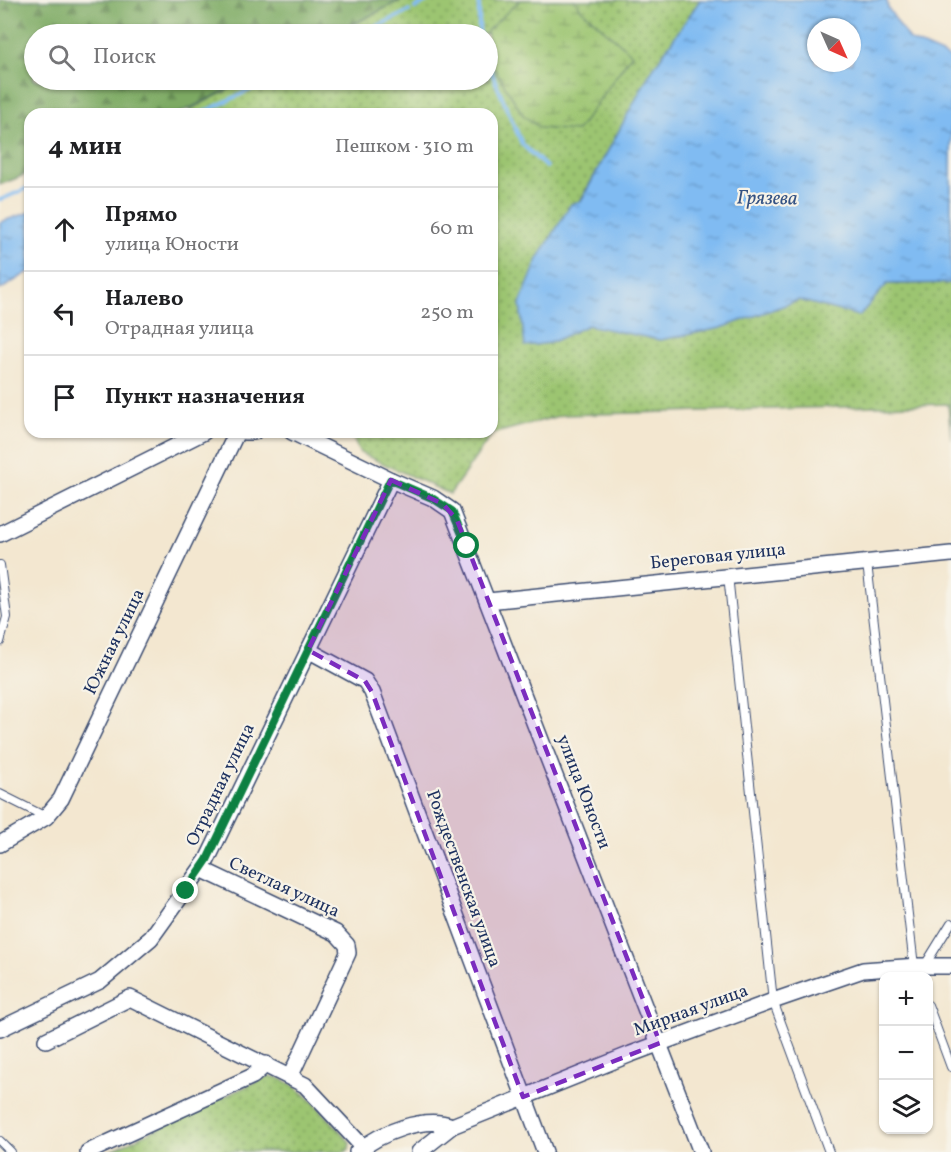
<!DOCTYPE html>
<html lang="ru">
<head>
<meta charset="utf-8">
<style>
  :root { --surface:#fff; --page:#f6f6f6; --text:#202124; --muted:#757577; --line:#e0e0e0 }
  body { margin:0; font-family:Vollkorn,serif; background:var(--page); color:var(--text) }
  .controls { position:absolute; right:18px; bottom:18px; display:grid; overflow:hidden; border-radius:12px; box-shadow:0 2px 4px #0004 }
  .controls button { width:54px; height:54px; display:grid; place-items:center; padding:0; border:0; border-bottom:2px solid var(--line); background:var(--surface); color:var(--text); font:30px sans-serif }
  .compass { position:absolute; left:807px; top:18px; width:54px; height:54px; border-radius:50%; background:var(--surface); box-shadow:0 2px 4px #0004; rotate:135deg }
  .stop { position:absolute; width:18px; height:18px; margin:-14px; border:4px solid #0b8043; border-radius:50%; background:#fff }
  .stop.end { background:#0b8043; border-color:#fff; box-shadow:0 2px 6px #0008 }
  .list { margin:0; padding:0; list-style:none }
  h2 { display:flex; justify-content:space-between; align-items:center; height:78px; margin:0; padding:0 24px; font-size:26px }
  h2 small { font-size:20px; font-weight:400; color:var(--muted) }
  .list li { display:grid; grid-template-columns:39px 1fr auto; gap:18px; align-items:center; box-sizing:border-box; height:84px; padding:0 24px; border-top:2px solid var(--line) }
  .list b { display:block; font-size:22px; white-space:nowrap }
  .list p { margin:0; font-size:20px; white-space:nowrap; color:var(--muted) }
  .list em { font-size:20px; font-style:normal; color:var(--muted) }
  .icon { flex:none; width:33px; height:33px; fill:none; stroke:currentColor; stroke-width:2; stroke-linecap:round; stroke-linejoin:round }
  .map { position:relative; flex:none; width:951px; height:1152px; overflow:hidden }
  .search { position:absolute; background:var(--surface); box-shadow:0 2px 4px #0004; left:24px; top:24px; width:474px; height:66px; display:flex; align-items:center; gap:15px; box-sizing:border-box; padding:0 21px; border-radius:33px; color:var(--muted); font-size:22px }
  .panel { position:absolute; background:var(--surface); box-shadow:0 2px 4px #0004; left:24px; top:108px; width:474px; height:330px; border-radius:18px }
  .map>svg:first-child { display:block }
</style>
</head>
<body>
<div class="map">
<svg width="951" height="1152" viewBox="0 0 951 1152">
  <defs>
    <pattern id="grass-dots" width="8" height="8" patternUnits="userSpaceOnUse" patternTransform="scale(1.5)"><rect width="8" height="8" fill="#9cc571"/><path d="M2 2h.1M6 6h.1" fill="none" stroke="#7ea060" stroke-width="1.8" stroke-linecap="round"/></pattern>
    <pattern id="forest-firs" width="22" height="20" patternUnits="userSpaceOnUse" patternTransform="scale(1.5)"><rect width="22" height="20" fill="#7daa63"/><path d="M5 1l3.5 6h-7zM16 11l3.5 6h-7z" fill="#668b55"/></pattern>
    <pattern id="wetland-marsh" width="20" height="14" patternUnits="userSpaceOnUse" patternTransform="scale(1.5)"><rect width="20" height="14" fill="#9cc571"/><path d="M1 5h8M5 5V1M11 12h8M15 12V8" fill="none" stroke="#7ea060"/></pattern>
    <pattern id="water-ripples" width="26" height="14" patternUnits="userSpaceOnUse" patternTransform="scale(1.5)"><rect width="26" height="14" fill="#80bbf2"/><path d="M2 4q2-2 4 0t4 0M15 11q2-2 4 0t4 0" fill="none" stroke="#6898c7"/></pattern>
  </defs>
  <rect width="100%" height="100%" fill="#f7f3e8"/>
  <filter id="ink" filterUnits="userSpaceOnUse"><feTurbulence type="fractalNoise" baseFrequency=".0167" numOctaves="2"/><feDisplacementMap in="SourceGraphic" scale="12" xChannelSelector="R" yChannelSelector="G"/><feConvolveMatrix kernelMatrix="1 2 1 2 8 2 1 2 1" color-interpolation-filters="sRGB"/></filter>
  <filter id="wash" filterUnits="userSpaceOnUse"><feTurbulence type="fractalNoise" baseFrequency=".008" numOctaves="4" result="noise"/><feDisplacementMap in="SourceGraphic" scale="24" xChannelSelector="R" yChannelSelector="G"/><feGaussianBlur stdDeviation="1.35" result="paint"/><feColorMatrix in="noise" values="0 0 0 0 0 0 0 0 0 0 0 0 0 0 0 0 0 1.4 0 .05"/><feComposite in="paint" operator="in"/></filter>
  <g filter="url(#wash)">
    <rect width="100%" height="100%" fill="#f3e7d0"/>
    <g fill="url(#grass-dots)" stroke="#5c7a68" stroke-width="1.5">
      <polygon points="401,0 701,0 646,83 580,201 550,343 588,325 660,340 721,328 799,300 859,316 887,284 951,283 951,439 948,404 563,415 492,434 450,494 360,453 350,432 492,432 492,114 191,114 189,110 247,80 488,80 488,34 335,34"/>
      <path d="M268 1076C298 1077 330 1121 350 1142L349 1149 345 1152 110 1151Z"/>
    </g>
    <polygon fill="url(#forest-firs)" stroke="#4c6c60" stroke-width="1.5" points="0,0 401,0 334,34 34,34 34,80 247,80 178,114 30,114 30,173 0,185"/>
    <polygon fill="url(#wetland-marsh)" stroke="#5c7a68" stroke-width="1.5" points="520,0 574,0 583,11 632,54 577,131 540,128 523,115 492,65 487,31"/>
    <g fill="url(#water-ripples)" stroke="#4e75a8" stroke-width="1.5" fill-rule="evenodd">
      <path d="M700 0H887L888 8 909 40 951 58V283L887 284 859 316 799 300 721 328 660 340 588 325 550 343 525 346 520 304 538 259 571 204 581 201 650 73ZM816 27H852V63H816Z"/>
      <polygon points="30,212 30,271 0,290 0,222"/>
    </g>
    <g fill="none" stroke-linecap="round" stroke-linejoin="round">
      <g stroke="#80bbf2" stroke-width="4">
        <polyline points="415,8 430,0"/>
        <polyline points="361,34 409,11"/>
        <polyline points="479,34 479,0"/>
        <polyline points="488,64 522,144 546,167"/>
        <polyline points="200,114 270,80"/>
        <polyline points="0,200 30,187"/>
      </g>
    </g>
  </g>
  <g filter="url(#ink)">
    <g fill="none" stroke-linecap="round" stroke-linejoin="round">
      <defs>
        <g id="service">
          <polyline points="867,563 914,966 918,976"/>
          <polyline points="0,565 7,617 0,642"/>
          <polyline points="728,575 773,1001 829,1152"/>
          <polyline points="0,794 46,817"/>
          <polyline points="925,965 951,923"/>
          <polyline points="928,1005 951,1067"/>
          <polyline points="0,1141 11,1152"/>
        </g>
        <g id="minor">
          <polyline points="244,432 254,432"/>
          <polyline points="292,432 391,480 433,498 452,511 701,1152"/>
          <polyline points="0,534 204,432"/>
          <polyline points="488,601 951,554"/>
          <polyline points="308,650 365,681 372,692 545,1152"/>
          <polyline points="0,844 46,817 61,799 237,432"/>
          <polyline points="201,869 336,933 347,945 348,953 290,1077"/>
          <polyline points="0,1029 100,981 151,938 207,860 391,480"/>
          <polyline points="46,1040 130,998 305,1085 363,1147"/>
          <polyline points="88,1152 253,1076 266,1064"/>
          <path d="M357 1152C380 1133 424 1115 452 1126"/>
          <polyline points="419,1152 452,1126 631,1054 773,1001 863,970 918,966 951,966"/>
        </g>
      </defs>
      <use href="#service" stroke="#3b4b6f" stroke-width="10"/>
      <use href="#minor" stroke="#3b4b6f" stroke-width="18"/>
      <use href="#service" stroke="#fff" stroke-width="8"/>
      <use href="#minor" stroke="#fff" stroke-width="15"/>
    </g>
  </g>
  <g fill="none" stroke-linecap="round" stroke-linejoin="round" filter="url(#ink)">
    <polyline stroke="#0b8043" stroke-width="8" points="186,891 207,860 390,480 432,498 452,511 467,546"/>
  </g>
  <path fill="#7b2cbf" fill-opacity="0.2" stroke="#7b2cbf" stroke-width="4.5" stroke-dasharray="12 8" stroke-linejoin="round" d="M391 480 443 504 457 520 660 1043 523 1097 372 692 365 681 308 650Z"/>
  <g text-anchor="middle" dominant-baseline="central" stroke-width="4.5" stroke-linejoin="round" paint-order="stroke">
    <g font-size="18" fill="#1b2f5e" stroke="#f7f3e8">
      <text transform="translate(718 557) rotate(-6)">Береговая улица</text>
      <text transform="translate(115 642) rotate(-64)">Южная улица</text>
      <text transform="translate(221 785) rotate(-64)">Отрадная улица</text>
      <text transform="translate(583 792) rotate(69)">улица Юности</text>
      <text transform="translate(463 879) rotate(70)">Рождественская улица</text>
      <text transform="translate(284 888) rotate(25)">Светлая улица</text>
      <text transform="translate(691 1011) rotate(-20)">Мирная улица</text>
    </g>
    <g font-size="20" font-style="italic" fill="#345283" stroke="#f7f3e8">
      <text transform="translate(767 199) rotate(1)">Грязева</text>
    </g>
  </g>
</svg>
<div class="controls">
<button>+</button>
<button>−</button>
<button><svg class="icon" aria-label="layers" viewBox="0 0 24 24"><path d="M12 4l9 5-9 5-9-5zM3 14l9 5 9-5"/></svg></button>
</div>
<svg class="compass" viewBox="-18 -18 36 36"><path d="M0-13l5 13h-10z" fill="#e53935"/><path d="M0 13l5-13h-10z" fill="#757577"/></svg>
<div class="stop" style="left:467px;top:546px"></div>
<div class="stop end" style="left:186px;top:891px"></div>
<div class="search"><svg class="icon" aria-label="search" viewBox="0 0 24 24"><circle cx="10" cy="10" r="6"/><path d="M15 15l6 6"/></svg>Поиск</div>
<section class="panel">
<h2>4 мин<small>Пешком · 310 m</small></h2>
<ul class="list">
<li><svg class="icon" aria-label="ahead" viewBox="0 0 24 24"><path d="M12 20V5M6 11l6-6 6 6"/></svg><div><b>Прямо</b><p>улица Юности</p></div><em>60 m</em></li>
<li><svg class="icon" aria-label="left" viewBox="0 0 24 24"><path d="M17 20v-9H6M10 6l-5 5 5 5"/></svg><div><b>Налево</b><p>Отрадная улица</p></div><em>250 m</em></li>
<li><svg class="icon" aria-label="arrive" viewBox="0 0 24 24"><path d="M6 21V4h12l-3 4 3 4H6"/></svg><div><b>Пункт назначения</b></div></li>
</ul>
</section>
</div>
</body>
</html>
